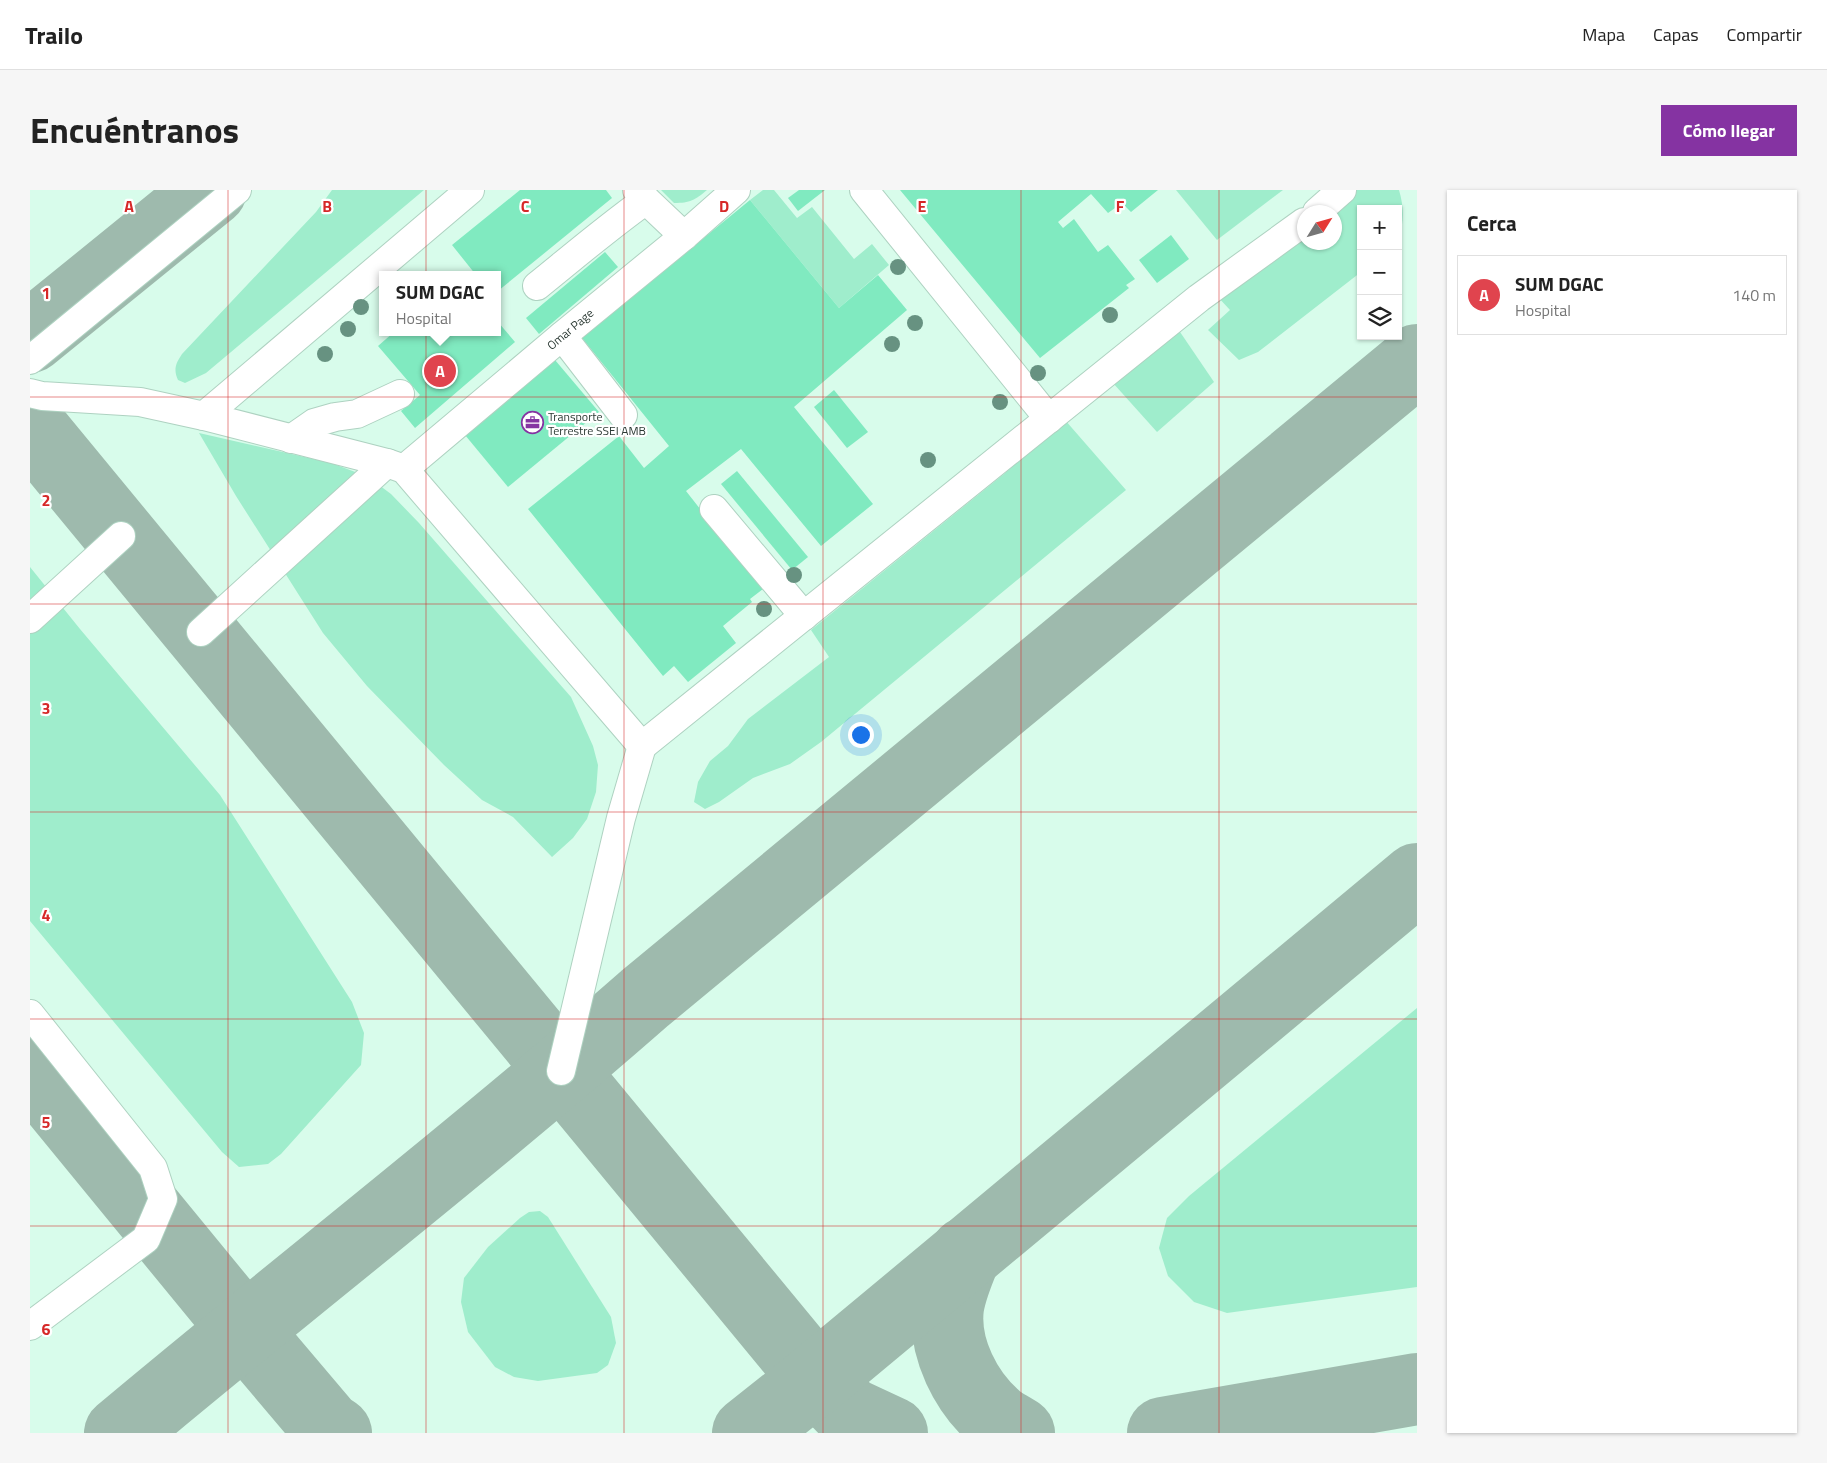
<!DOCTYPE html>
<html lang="es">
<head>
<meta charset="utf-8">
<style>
  :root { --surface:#fff; --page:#f6f6f6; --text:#222; --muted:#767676; --line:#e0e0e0; --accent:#8533a2 }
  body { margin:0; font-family:"Titillium Web",sans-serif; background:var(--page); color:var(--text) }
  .controls { position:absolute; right:15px; top:15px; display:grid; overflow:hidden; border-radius:0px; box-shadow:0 1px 4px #0004 }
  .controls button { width:45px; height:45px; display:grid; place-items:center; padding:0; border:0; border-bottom:1px solid var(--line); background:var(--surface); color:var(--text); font:25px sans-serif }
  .compass { position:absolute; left:1267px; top:15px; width:45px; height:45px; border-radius:50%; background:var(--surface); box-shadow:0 1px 4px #0004; rotate:53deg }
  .you { position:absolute; left:830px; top:544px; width:18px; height:18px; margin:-12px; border:4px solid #fff; border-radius:50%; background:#1a73e8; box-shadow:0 0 0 8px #1a73e833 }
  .badge { display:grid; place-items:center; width:32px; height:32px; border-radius:50%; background:var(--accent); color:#fff; font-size:16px; font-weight:700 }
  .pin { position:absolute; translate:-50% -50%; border:2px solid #fff; box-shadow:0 1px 5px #0006 }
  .popup { position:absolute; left:349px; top:81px; width:122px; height:65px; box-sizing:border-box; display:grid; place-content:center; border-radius:0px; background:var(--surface); filter:drop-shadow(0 1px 4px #0005); font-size:16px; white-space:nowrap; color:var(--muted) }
  .popup b { font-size:19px; color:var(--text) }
  .popup::after { content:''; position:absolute; left:50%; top:100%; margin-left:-10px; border:10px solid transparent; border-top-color:var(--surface) }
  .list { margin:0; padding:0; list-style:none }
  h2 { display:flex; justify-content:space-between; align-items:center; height:65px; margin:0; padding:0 20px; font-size:21px }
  h2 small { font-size:16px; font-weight:400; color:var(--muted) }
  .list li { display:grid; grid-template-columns:32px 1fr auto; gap:15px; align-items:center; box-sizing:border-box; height:80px; margin:0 10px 10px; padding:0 10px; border:1px solid var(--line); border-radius:0px }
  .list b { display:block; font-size:19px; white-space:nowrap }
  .list p { margin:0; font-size:16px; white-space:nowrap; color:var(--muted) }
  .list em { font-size:16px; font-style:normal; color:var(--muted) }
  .icon { flex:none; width:28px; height:28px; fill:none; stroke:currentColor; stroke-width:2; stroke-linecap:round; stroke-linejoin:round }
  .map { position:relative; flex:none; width:1387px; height:1243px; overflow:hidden; border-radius:0px }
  header { display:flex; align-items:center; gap:30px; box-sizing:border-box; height:70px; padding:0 25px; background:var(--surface); border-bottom:1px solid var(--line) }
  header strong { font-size:24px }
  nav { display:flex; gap:28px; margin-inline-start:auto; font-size:18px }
  .intro { display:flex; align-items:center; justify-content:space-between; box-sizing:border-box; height:120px; padding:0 30px }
  h1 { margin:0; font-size:35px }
  .button { padding:12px 22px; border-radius:0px; background:var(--accent); color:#fff; font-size:18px; font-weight:700 }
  main { display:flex; gap:30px; padding:0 30px }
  aside { flex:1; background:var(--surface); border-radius:0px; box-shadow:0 1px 4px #0004 }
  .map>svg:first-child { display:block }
</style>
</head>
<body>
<header>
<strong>Trailo</strong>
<nav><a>Mapa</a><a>Capas</a><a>Compartir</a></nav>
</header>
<div class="intro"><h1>Encuéntranos</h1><a class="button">Cómo llegar</a></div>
<main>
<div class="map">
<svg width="1387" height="1243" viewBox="0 0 1387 1243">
  <rect width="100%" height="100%" fill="#d8fceb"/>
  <g fill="#9fedcc">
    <path d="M302 0H394L176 183 155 193 148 190C143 179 146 173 152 164L286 22Z"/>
    <path d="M631 0H677C665 10 660 13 644 13Z"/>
    <polygon points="733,0 744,0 767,28 782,17 824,69 842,54 859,75 809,118 720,10"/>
    <polygon points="1146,0 1253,0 1187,50"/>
    <path d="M1326 0H1369C1374 17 1374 31 1369 48L1368 19H1331V82L1228 162 1209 170 1178 140 1200 120 1187 106 1274 41V52H1304C1304 20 1301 23 1326 0Z"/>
    <polygon points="1148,139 1184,192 1127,242 1083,193"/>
    <polygon points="1035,230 1096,300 791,552 760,574 723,588 689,612 675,619 664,612 668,592 680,571 698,556 718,529 799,467 781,440 974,284"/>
    <polygon points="169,243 301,273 328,283 345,292 361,304 389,333 541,507 563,556 568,575 566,602 557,629 543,648 522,667 483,627 452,610 414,575 337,496 293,443 206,306"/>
    <polygon points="0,377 50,439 190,605 322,812 334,843 331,875 251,964 238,974 209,977 192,962 0,731"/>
    <polygon points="1387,818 1387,1097 1197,1123 1164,1112 1138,1086 1129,1058 1137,1028 1159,1006"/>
    <polygon points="510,1021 518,1027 581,1127 586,1153 578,1175 567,1183 508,1191 484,1187 465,1177 438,1142 431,1112 434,1088 458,1057 490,1028 499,1022"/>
  </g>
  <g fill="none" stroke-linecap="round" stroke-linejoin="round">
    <g stroke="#9ebaad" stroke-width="72">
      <polyline points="0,147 181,0"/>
      <polyline points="0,236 786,1189 819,1223 862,1243"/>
      <polyline points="0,878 214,1139 297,1237 306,1243"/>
      <path d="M936 1063C929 1080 921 1098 918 1117 913 1158 936 1203 967 1229 973 1234 982 1238 989 1243"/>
      <path d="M90 1243C264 1097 444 958 615 808L1387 170"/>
      <polyline points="718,1243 786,1189 1387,689"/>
      <polyline points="1133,1243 1387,1199"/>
    </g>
  </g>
  <g fill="#80eac0">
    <polygon points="490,0 576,0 582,8 468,101 468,85 446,85 422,55"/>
    <polygon points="769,0 795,0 768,21 758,8"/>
    <polygon points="870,0 1128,0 1101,22 1092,13 1078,23 1061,4 1028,32 1033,38 1044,29 1068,62 1078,55 1105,89 1096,95 1099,98 1010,168"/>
    <polygon points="720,10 809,118 848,85 877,120 764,217 843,314 791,356 711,259 656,301 733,399 720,409 722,412 693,436 706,453 658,492 644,476 633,486 498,319 589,246 614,278 639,256 552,148"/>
    <polygon points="1141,45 1159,69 1127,93 1109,70"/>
    <polygon points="575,62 588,77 509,144 496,128"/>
    <polygon points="468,132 485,152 385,238 371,221 390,205 348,156 364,142 468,142"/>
    <polygon points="525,170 569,222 478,297 435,245"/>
    <polygon points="804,200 838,242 817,258 784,217"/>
    <polygon points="707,281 778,367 762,380 691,294"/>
  </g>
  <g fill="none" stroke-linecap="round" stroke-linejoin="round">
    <defs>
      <g id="minor">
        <polyline points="607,0 616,10 654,46"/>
        <polyline points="834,0 1019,229"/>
        <polyline points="1287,22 1312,0"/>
        <path d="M507 96C543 67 578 37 616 10"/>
        <polyline points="532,146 593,225"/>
        <polyline points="0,170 207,0"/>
        <polyline points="0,203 12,206 110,212 174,226 357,273 374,279 612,556 1169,108 1274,32"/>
        <polyline points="174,226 440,0"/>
        <polyline points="261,249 284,233 305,227 327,224 370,204"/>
        <polyline points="374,279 532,146 654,46 706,0"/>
        <polyline points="684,319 774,426"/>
        <polyline points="0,429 91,346"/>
        <polyline points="171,442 357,273"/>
        <polyline points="0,824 123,978 133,1009 116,1049 0,1136"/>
        <polyline points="531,881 591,628 612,556"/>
      </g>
    </defs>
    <use href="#minor" stroke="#aed2c1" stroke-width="30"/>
    <use href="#minor" stroke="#fff" stroke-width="28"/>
  </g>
  <g fill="#679281">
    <circle cx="868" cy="77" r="8"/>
    <circle cx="331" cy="117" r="8"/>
    <circle cx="1080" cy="125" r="8"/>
    <circle cx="885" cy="133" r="8"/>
    <circle cx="318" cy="139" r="8"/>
    <circle cx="862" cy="154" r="8"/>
    <circle cx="295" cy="164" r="8"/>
    <circle cx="1008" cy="183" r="8"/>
    <circle cx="970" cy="212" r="8"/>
    <circle cx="898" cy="270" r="8"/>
    <circle cx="764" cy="385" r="8"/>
    <circle cx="734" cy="419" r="8"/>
  </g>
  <path fill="none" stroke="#d62828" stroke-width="1" stroke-opacity="0.55" d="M198 0V1243M396 0V1243M594 0V1243M793 0V1243M991 0V1243M1189 0V1243M0 207H1387M0 414H1387M0 622H1387M0 829H1387M0 1036H1387"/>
  <defs>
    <symbol id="office-ring" viewBox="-11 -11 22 22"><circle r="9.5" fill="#fff" stroke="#8533a2" stroke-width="1.5"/><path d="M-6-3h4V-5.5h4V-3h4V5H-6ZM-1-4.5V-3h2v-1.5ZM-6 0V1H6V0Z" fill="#8533a2"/></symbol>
  </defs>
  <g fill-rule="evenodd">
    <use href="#office-ring" x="490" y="220" width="25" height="25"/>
  </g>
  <g text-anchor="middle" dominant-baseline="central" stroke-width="4.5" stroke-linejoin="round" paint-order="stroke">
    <g font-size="12" fill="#2c3a34" stroke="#fff">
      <text transform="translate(540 139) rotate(-40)">Omar Page</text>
    </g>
    <g font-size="12" fill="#2c3a34" stroke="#fff" text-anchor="start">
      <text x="518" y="226">Transporte<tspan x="518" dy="14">Terrestre SSEI AMB</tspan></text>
    </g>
  </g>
  <g font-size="16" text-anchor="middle" font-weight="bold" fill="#d62828" stroke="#fff" stroke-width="4.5" stroke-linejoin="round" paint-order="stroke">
    <text x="99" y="22">A</text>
    <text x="297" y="22">B</text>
    <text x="495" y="22">C</text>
    <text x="694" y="22">D</text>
    <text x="892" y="22">E</text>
    <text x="1090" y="22">F</text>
    <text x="16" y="109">1</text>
    <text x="16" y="316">2</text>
    <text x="16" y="524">3</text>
    <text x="16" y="731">4</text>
    <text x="16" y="938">5</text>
    <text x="16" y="1145">6</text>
  </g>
</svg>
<div class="controls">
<button>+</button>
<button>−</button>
<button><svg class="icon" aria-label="layers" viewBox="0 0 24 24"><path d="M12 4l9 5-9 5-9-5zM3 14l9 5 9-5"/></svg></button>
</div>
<svg class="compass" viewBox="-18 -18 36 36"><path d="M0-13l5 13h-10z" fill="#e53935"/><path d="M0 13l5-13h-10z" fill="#767676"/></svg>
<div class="you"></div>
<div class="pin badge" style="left:410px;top:181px;background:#e0444e">A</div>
<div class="popup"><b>SUM DGAC</b>Hospital</div>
</div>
<aside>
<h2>Cerca<small></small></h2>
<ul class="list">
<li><span class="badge" style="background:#e0444e">A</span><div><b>SUM DGAC</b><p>Hospital</p></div><em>140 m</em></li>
</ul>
</aside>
</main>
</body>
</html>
